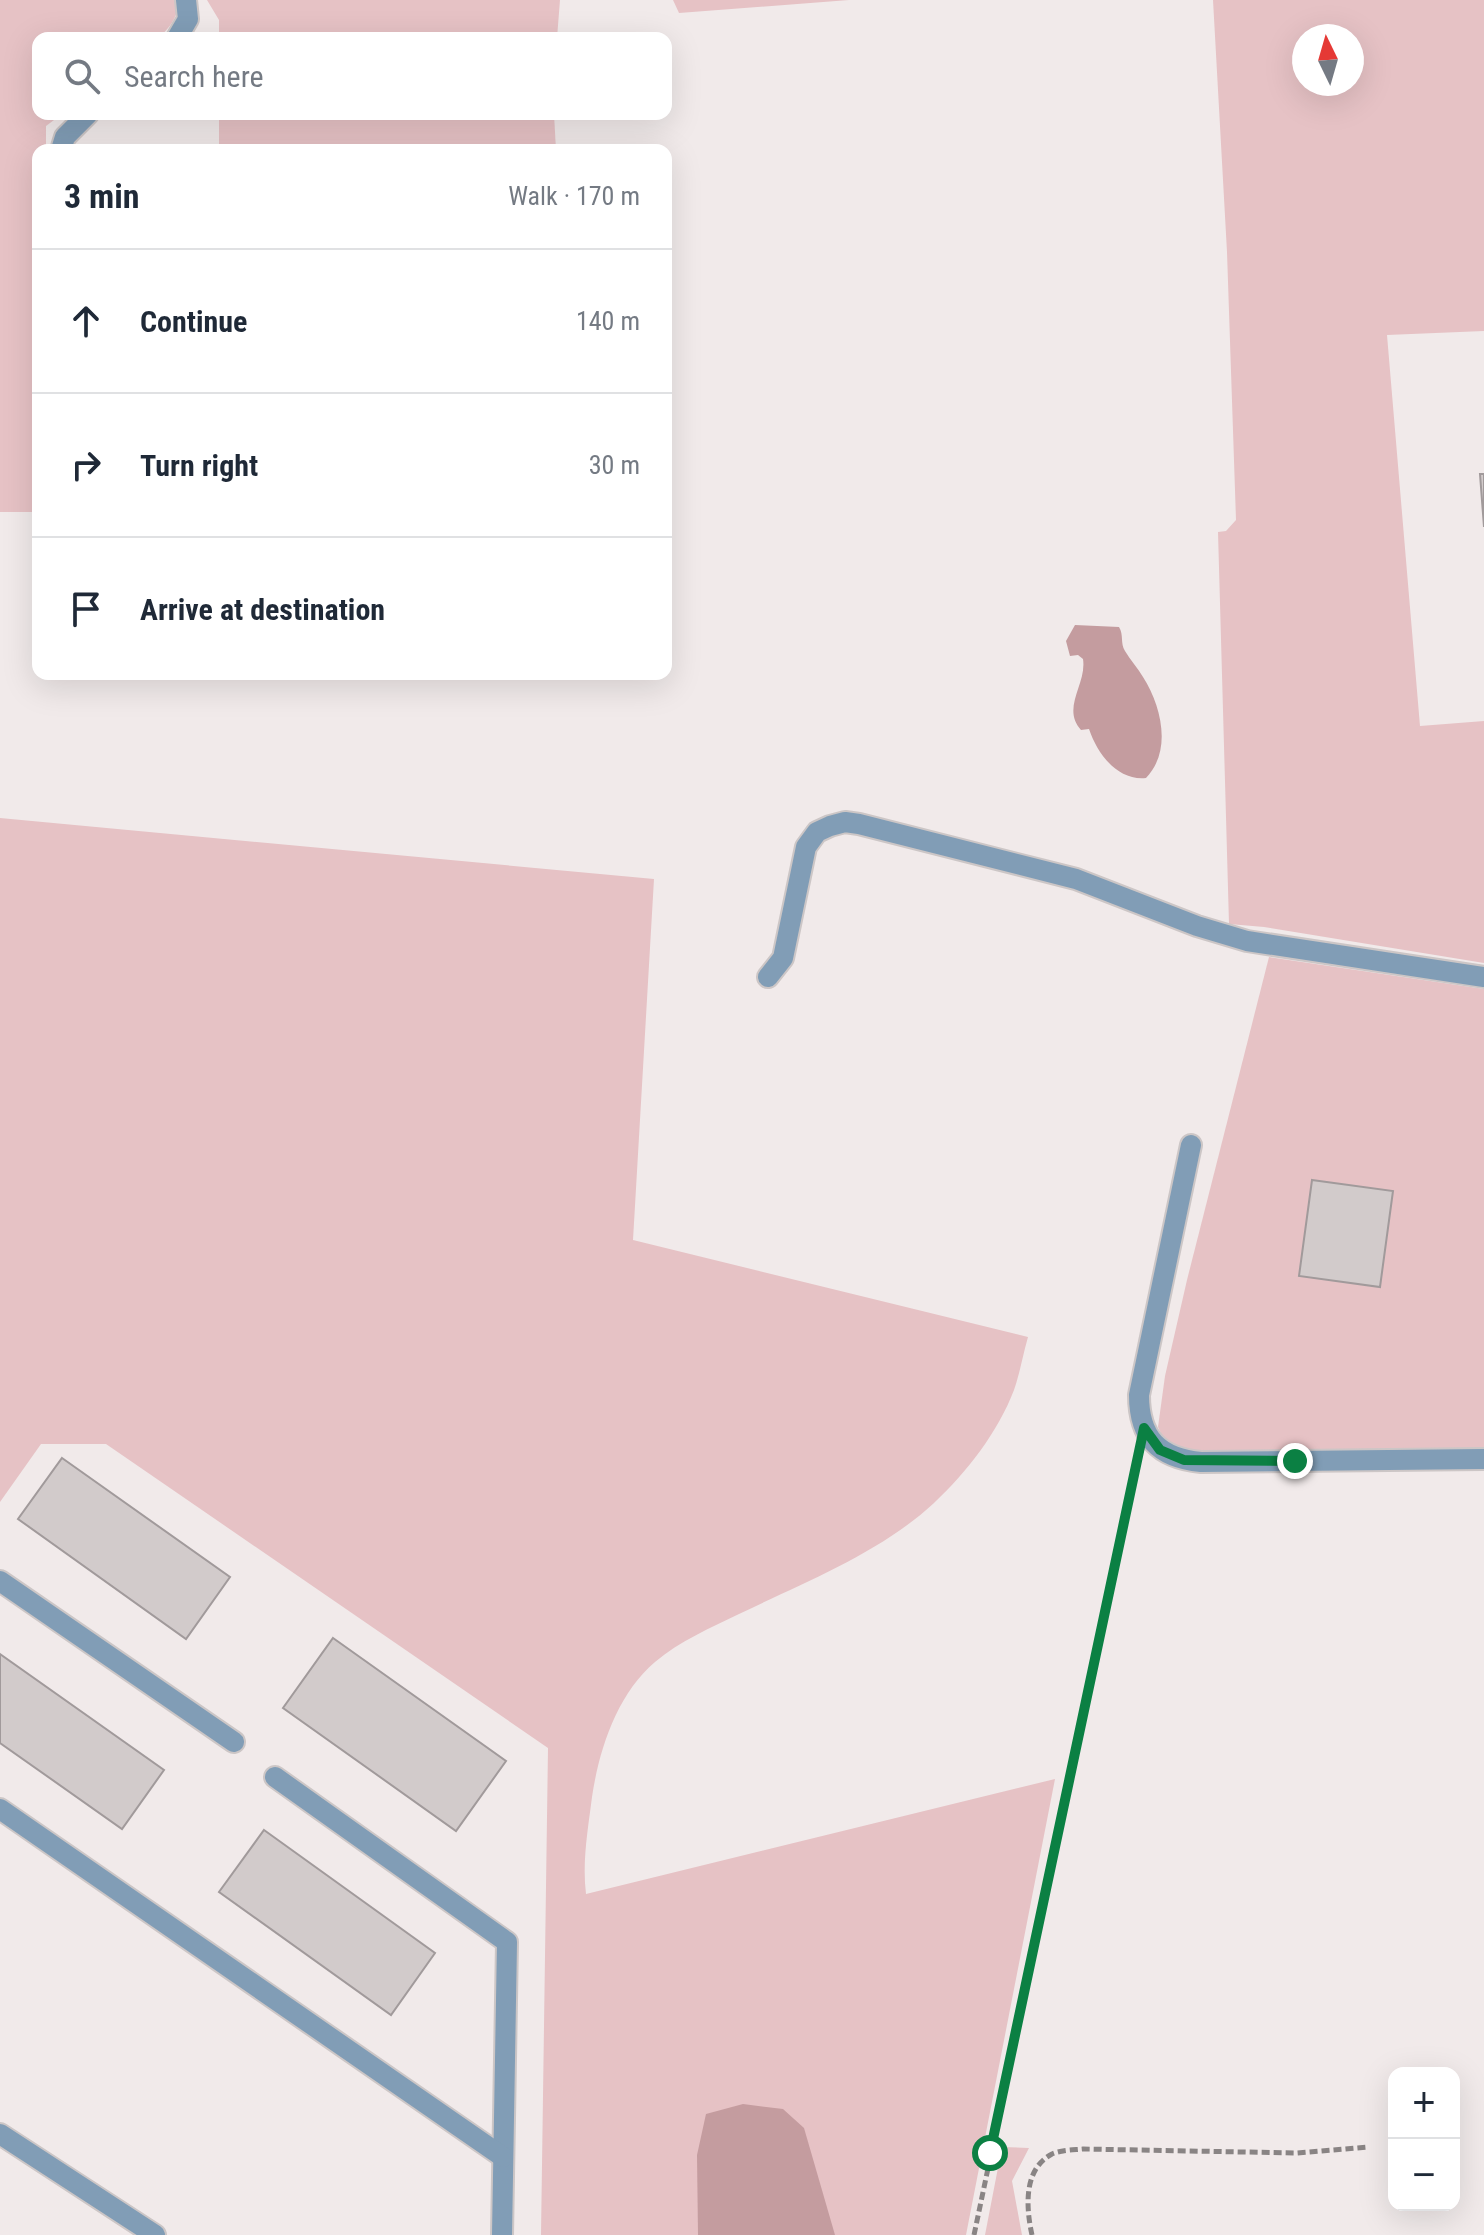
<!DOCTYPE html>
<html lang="en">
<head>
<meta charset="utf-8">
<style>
  :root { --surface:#fff; --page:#f6f6f7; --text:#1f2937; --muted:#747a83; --line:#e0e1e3 }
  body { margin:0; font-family:"Roboto Condensed",sans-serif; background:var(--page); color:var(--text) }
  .controls { position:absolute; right:24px; bottom:24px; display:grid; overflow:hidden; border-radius:16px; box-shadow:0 8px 32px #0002 }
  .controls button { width:72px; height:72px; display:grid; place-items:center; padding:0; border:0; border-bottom:2px solid var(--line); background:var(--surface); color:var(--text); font:40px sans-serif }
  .compass { position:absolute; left:1292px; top:24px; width:72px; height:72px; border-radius:50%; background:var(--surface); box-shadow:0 8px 32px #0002; rotate:355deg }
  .stop { position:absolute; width:24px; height:24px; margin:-18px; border:6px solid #0b8043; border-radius:50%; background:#fff }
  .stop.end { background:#0b8043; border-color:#fff; box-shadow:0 2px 8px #0008 }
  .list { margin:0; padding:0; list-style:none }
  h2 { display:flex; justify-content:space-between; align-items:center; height:104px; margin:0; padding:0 32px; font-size:34px }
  h2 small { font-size:26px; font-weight:400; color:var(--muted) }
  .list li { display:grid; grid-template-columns:52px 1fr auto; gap:24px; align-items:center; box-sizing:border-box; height:144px; padding:0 32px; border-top:2px solid var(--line) }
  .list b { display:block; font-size:30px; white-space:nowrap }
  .list em { font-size:26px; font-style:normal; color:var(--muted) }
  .icon { flex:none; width:44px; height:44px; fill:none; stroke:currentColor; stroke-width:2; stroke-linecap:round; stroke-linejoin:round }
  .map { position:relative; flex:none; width:1484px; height:2235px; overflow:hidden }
  .search { position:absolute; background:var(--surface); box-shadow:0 8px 32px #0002; left:32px; top:32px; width:640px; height:88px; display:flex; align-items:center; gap:20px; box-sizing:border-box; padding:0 28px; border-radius:16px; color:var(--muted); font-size:30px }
  .panel { position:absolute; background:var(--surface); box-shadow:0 8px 32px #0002; left:32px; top:144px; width:640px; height:536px; border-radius:16px }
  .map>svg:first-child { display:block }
</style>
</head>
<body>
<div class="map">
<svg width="1484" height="2235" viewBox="0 0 1484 2235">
  <rect width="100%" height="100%" fill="#f1eaea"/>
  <g fill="#e6c2c5" fill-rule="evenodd">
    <path d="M0 0H178C179 16 170 28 158 38H38V114H62L46 126V150H38V492L34 512H0Z"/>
    <polygon points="207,0 560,0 557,38 219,38 219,20"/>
    <polygon points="673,0 849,0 679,13"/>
    <path d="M1213 0H1484V331L1387 335 1420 726 1484 721V963L1264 927 1229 924 1218 532 1226 531 1236 520 1227 252ZM1304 36H1352V84H1304Z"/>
    <polygon points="219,114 554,114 556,150 219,150"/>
    <path d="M0 818 654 879 633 1240 1028 1337C1023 1354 1020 1373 1014 1390 998 1432 967 1472 934 1503 880 1553 805 1582 739 1614 710 1628 680 1641 655 1662 617 1694 599 1750 592 1797 588 1829 582 1862 586 1894L1055 1779 966 2235H541L548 1748 106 1444H41L0 1502Z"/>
    <polygon points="1269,957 1484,989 1484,1451 1213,1454 1176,1448 1164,1440 1158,1427 1165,1376 1187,1280"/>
    <polygon points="1002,2147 1029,2148 1012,2181 1022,2235 985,2235"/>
  </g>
  <g fill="#c49c9f">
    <path d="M1075 625 1119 627C1124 635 1120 643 1125 651 1130 660 1138 668 1143 677 1162 707 1172 751 1146 778 1117 781 1097 753 1089 729L1081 730C1061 708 1087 684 1083 659L1078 655 1070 656 1066 641Z"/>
    <polygon points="743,2104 783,2109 804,2128 835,2235 698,2235 697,2155 706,2114"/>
  </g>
  <g fill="#d2cbcb" stroke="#a19a9b" stroke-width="2">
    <polygon points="1480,474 1484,474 1484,527"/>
    <polygon points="1312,1180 1393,1191 1380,1287 1299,1276"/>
    <polygon points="62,1458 230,1577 186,1639 18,1519"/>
    <polygon points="333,1638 506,1761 456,1831 283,1708"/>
    <polygon points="0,1654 164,1770 122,1829 0,1743"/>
    <polygon points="264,1830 435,1953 391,2015 219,1892"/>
  </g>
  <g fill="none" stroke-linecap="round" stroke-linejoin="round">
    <defs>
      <g id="service">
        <polyline points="177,38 188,19 186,0"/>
        <polyline points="61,150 65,137 88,114"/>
        <polyline points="768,977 783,958 806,847 817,832 830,826 845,822 859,824 1076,879 1197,926 1247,941 1484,977"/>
      </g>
      <g id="minor">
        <path d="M1191 1145 1139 1395C1139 1438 1159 1458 1201 1462L1484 1459"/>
        <polyline points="0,1581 234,1742"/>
        <polyline points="275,1777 507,1942 502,2235"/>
        <polyline points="0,1809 503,2157"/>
      </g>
      <polyline id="tertiary" points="0,2134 155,2235"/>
    </defs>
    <use href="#service" stroke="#ccc6c6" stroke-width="24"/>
    <use href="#minor" stroke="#ccc6c6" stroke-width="24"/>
    <use href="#tertiary" stroke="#ccc6c6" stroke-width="24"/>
    <g stroke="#898484" stroke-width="5" stroke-dasharray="8 4" stroke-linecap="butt">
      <polyline points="974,2235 1136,1465"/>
      <path d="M1032 2235C1026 2208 1023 2169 1052 2154 1061 2150 1073 2150 1083 2149L1297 2153 1368 2147"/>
    </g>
    <use href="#service" stroke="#819db6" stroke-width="20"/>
    <use href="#minor" stroke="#819db6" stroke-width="20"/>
    <use href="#tertiary" stroke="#819db6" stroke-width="20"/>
  </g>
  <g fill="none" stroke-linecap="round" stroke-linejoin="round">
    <polyline stroke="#0b8043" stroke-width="10" points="990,2153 1144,1428 1160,1450 1184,1460 1295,1461"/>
  </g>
</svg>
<div class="controls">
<button>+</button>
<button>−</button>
</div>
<svg class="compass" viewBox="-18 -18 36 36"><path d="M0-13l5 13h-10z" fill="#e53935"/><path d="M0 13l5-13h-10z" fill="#747a83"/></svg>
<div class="stop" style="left:990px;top:2153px"></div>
<div class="stop end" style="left:1295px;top:1461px"></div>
<div class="search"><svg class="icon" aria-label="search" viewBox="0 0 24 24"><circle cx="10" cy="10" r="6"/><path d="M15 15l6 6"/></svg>Search here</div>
<section class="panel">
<h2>3 min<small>Walk · 170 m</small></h2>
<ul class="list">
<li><svg class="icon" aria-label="ahead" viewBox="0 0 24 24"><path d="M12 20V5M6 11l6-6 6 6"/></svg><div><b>Continue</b></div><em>140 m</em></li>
<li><svg class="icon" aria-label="right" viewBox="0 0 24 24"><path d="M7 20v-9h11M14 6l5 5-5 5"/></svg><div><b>Turn right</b></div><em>30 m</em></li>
<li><svg class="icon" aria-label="arrive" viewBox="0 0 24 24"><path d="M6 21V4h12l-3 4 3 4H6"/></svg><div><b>Arrive at destination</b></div></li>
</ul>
</section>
</div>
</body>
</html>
